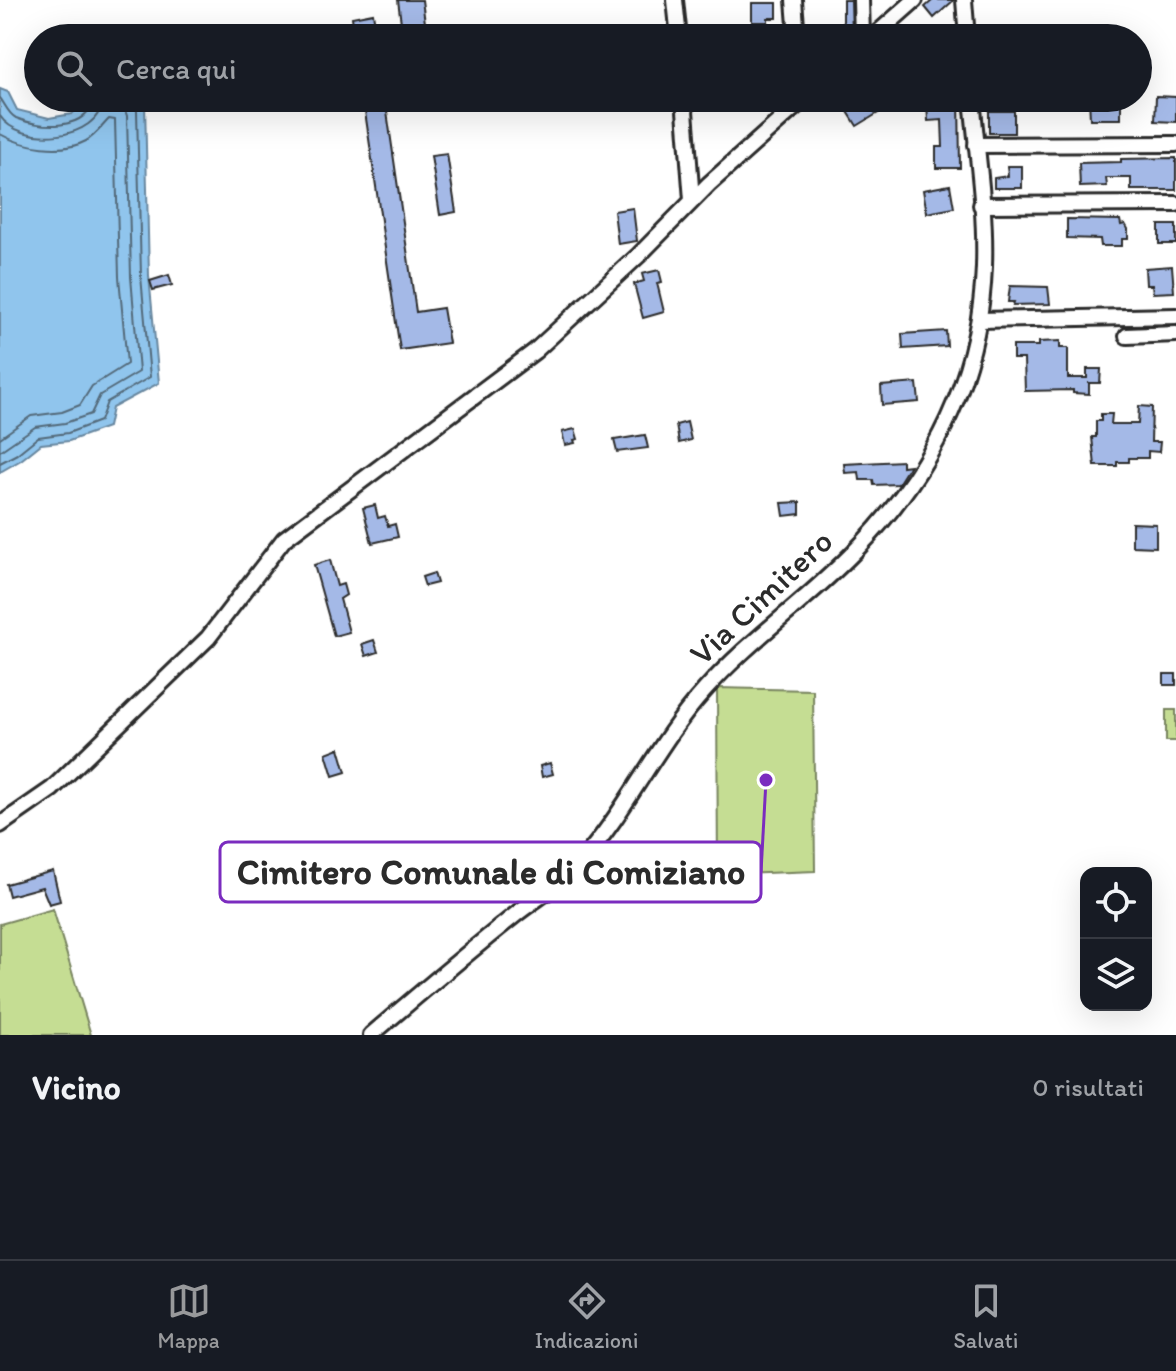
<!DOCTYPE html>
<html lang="it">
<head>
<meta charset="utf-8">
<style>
  :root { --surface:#171b24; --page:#242831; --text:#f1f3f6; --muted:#9ea1a6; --line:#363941; --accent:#98999b }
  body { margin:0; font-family:Itim,sans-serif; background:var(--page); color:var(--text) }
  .controls { position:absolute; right:24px; bottom:24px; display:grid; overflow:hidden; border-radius:16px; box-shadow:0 8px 32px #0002 }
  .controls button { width:72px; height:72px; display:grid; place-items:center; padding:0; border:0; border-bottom:2px solid var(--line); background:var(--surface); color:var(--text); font:40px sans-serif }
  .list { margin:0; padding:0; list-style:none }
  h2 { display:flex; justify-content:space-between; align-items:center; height:104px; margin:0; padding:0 32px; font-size:34px }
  h2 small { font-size:26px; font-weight:400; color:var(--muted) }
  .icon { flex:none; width:44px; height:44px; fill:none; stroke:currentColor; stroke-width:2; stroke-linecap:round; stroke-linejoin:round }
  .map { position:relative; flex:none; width:1176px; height:1035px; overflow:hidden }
  .search { position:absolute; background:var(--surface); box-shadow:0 8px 32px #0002; left:24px; right:24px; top:24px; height:88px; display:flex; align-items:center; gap:20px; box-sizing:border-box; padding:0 28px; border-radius:44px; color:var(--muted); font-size:30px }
  .sheet { height:224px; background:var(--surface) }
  nav { display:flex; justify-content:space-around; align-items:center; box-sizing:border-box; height:112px; border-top:2px solid var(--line); background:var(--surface); font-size:22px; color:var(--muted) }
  nav a { display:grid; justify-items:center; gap:4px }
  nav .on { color:var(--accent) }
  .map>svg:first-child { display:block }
</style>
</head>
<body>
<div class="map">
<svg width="1176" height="1035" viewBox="0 0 1176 1035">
  <rect width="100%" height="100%" fill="#fff"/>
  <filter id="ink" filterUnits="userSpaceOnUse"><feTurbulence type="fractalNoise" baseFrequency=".0125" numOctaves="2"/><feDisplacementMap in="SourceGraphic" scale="16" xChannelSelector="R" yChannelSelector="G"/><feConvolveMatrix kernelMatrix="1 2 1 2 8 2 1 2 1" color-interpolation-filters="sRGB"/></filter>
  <g filter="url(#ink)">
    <g fill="#c5dd93" stroke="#78845f" stroke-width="2">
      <polygon points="717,688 813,690 815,871 718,875"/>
      <rect x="1166" y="710" width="10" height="31"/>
      <polygon points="53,909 91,1035 0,1035 0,924"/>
    </g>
    <polygon fill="#90c5ed" stroke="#68879f" stroke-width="2" points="0,89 8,92 17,110 49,118 72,114 87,99 111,98 145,103 149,276 159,383 112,408 108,427 69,441 41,444 21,460 0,472"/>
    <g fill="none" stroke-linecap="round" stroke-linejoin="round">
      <g stroke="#536979" stroke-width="2">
        <path d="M0 98C5 104 8 114 16 118 39 128 88 132 93 98"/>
        <path d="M0 116C19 146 100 143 103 98"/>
        <path d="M0 134C23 147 62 154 86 141 95 136 102 126 109 119L115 120 119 277 127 364 92 386 80 405 62 412 31 416 0 438"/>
        <polyline points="0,451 35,427 65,423 91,414 100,395 139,372 131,277 127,116 121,98"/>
        <polyline points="0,463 17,454 38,437 68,433 100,421 107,402 150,377 141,276 137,111 131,98"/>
      </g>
    </g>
    <g fill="#a4b9e7" stroke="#2b2b2b" stroke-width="2">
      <polygon points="398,0 422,0 427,38 403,38"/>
      <polygon points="843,0 851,0 852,36 812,38 812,25 843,24"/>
      <polygon points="933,0 954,0 934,18 925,7"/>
      <polygon points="752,3 777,3 777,18 768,18 768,22 752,22"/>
      <polygon points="373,13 377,38 355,38 352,17"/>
      <polygon points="1156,96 1176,97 1176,122 1155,121"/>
      <polygon points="363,98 385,98 416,312 443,308 449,343 400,350"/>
      <polygon points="867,98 872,98 880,112 857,126 847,110"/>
      <polygon points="959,98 960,168 936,168 936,147 943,147 942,120 928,121 927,103 929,103 929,99"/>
      <polygon points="1089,98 1121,98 1121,119 1090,119"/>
      <rect x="989" y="111" width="25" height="22"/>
      <polygon points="447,154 456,212 440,215 431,156"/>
      <polygon points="1176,158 1176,190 1131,190 1131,178 1106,178 1107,186 1080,187 1079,163 1121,162 1121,159"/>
      <polygon points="1007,166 1022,166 1022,188 994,188 994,178 1008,176"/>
      <polygon points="950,185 954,208 927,213 923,190"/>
      <polygon points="633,208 637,241 618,244 614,211"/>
      <polygon points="1067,219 1120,220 1121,225 1125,224 1128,229 1128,239 1122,239 1122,246 1101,246 1100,239 1067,238"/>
      <rect x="1159" y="225" width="17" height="19"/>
      <polygon points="1172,266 1174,292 1153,293 1152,285 1146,285 1145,268"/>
      <polygon points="659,270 662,282 657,283 664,312 643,318 634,284 644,281 642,274"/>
      <polygon points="169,275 172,285 153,290 150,281"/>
      <polygon points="1010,286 1048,287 1050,304 1013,305 1014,302 1008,302"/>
      <polygon points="946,331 947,346 903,349 902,334"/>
      <polygon points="1060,341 1060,348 1068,348 1068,378 1087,378 1087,369 1101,369 1100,383 1089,383 1089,394 1073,393 1073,390 1025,391 1024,359 1013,359 1013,346 1039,346 1039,342"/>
      <polygon points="917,383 919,402 882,405 881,386"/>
      <polygon points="1139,406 1152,407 1151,442 1160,442 1159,452 1148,451 1148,458 1129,458 1129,462 1117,462 1117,466 1095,466 1092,437 1096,437 1096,421 1101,421 1101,414 1112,414 1111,424 1138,424"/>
      <polygon points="687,422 691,440 679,443 676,425"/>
      <polygon points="575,429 578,439 574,440 575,443 565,445 562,432"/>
      <polygon points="645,435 648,448 617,452 614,440"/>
      <polygon points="902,461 902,466 910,465 898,484 874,485 873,480 860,480 859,472 845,473 844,464"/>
      <polygon points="800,502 800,514 784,516 782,503"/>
      <polygon points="375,505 378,518 385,516 388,526 395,524 398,537 372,543 363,508"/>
      <polygon points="1132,523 1156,524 1156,547 1132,546"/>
      <polygon points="330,560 337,586 343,584 346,595 340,599 349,632 334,636 314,565"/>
      <polygon points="434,573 437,583 425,586 422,577"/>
      <polygon points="374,640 378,652 366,656 362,644"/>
      <rect x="1164" y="674" width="12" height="11"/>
      <polygon points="339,748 346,772 333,776 326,753"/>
      <polygon points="550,763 553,774 542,777 540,766"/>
      <polygon points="53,871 60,901 49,904 42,887 9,896 6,884"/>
    </g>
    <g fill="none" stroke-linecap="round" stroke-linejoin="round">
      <defs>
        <g id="minor">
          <polyline points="675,0 679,38"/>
          <polyline points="794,0 797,38"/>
          <polyline points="861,0 862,38"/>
          <polyline points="964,0 967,38"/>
          <polyline points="872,38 915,0"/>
          <polyline points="684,98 692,200"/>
          <polyline points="976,145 1176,144"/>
          <polyline points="981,205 1176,204"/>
          <polyline points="979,320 1176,316"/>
          <polyline points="1127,336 1176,334"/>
          <polyline points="0,825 52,789 208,638 284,539 535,351 639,255 709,184 805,98"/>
          <path d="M371 1035C419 994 466 954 515 915 536 898 564 883 581 862 628 809 657 743 704 691 750 639 807 601 855 551 932 472 980 378 984 267 986 211 977 154 972 98"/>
        </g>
      </defs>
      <use href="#minor" stroke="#2b2b2b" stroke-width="20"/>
      <use href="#minor" stroke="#fff" stroke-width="14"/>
    </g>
  </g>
  <g text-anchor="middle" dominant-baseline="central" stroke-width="6" stroke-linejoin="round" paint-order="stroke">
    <g font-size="34" fill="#2b2b2b" stroke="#fff">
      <text transform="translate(761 597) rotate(-43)">Via Cimitero</text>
    </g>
  </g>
  <path fill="none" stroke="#7b2cbf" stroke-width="3" d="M766 780L761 872"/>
  <circle fill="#7b2cbf" stroke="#fff" stroke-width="3" cx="766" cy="780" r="8"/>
  <rect fill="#fff" stroke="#7b2cbf" stroke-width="3" x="220" y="842" width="541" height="60" rx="8"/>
  <g font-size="36" text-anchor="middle" font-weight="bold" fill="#2b2b2b">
    <text x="491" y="884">Cimitero Comunale di Comiziano</text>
  </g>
</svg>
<div class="controls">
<button><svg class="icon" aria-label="locate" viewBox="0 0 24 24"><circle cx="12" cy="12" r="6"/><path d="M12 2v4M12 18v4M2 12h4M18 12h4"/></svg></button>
<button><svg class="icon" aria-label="layers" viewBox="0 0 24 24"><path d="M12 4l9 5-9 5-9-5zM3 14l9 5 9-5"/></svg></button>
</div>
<div class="search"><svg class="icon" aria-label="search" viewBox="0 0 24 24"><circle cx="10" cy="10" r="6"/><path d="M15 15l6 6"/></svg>Cerca qui</div>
</div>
<section class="sheet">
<h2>Vicino<small>0 risultati</small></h2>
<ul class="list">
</ul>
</section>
<nav>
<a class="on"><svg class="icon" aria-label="map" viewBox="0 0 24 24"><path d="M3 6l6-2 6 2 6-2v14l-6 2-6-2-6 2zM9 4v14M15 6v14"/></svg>Mappa</a>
<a><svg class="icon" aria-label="directions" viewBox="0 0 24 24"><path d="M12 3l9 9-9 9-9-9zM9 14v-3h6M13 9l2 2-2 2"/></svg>Indicazioni</a>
<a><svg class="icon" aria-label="saved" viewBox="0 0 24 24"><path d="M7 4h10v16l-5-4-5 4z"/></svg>Salvati</a>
</nav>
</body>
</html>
